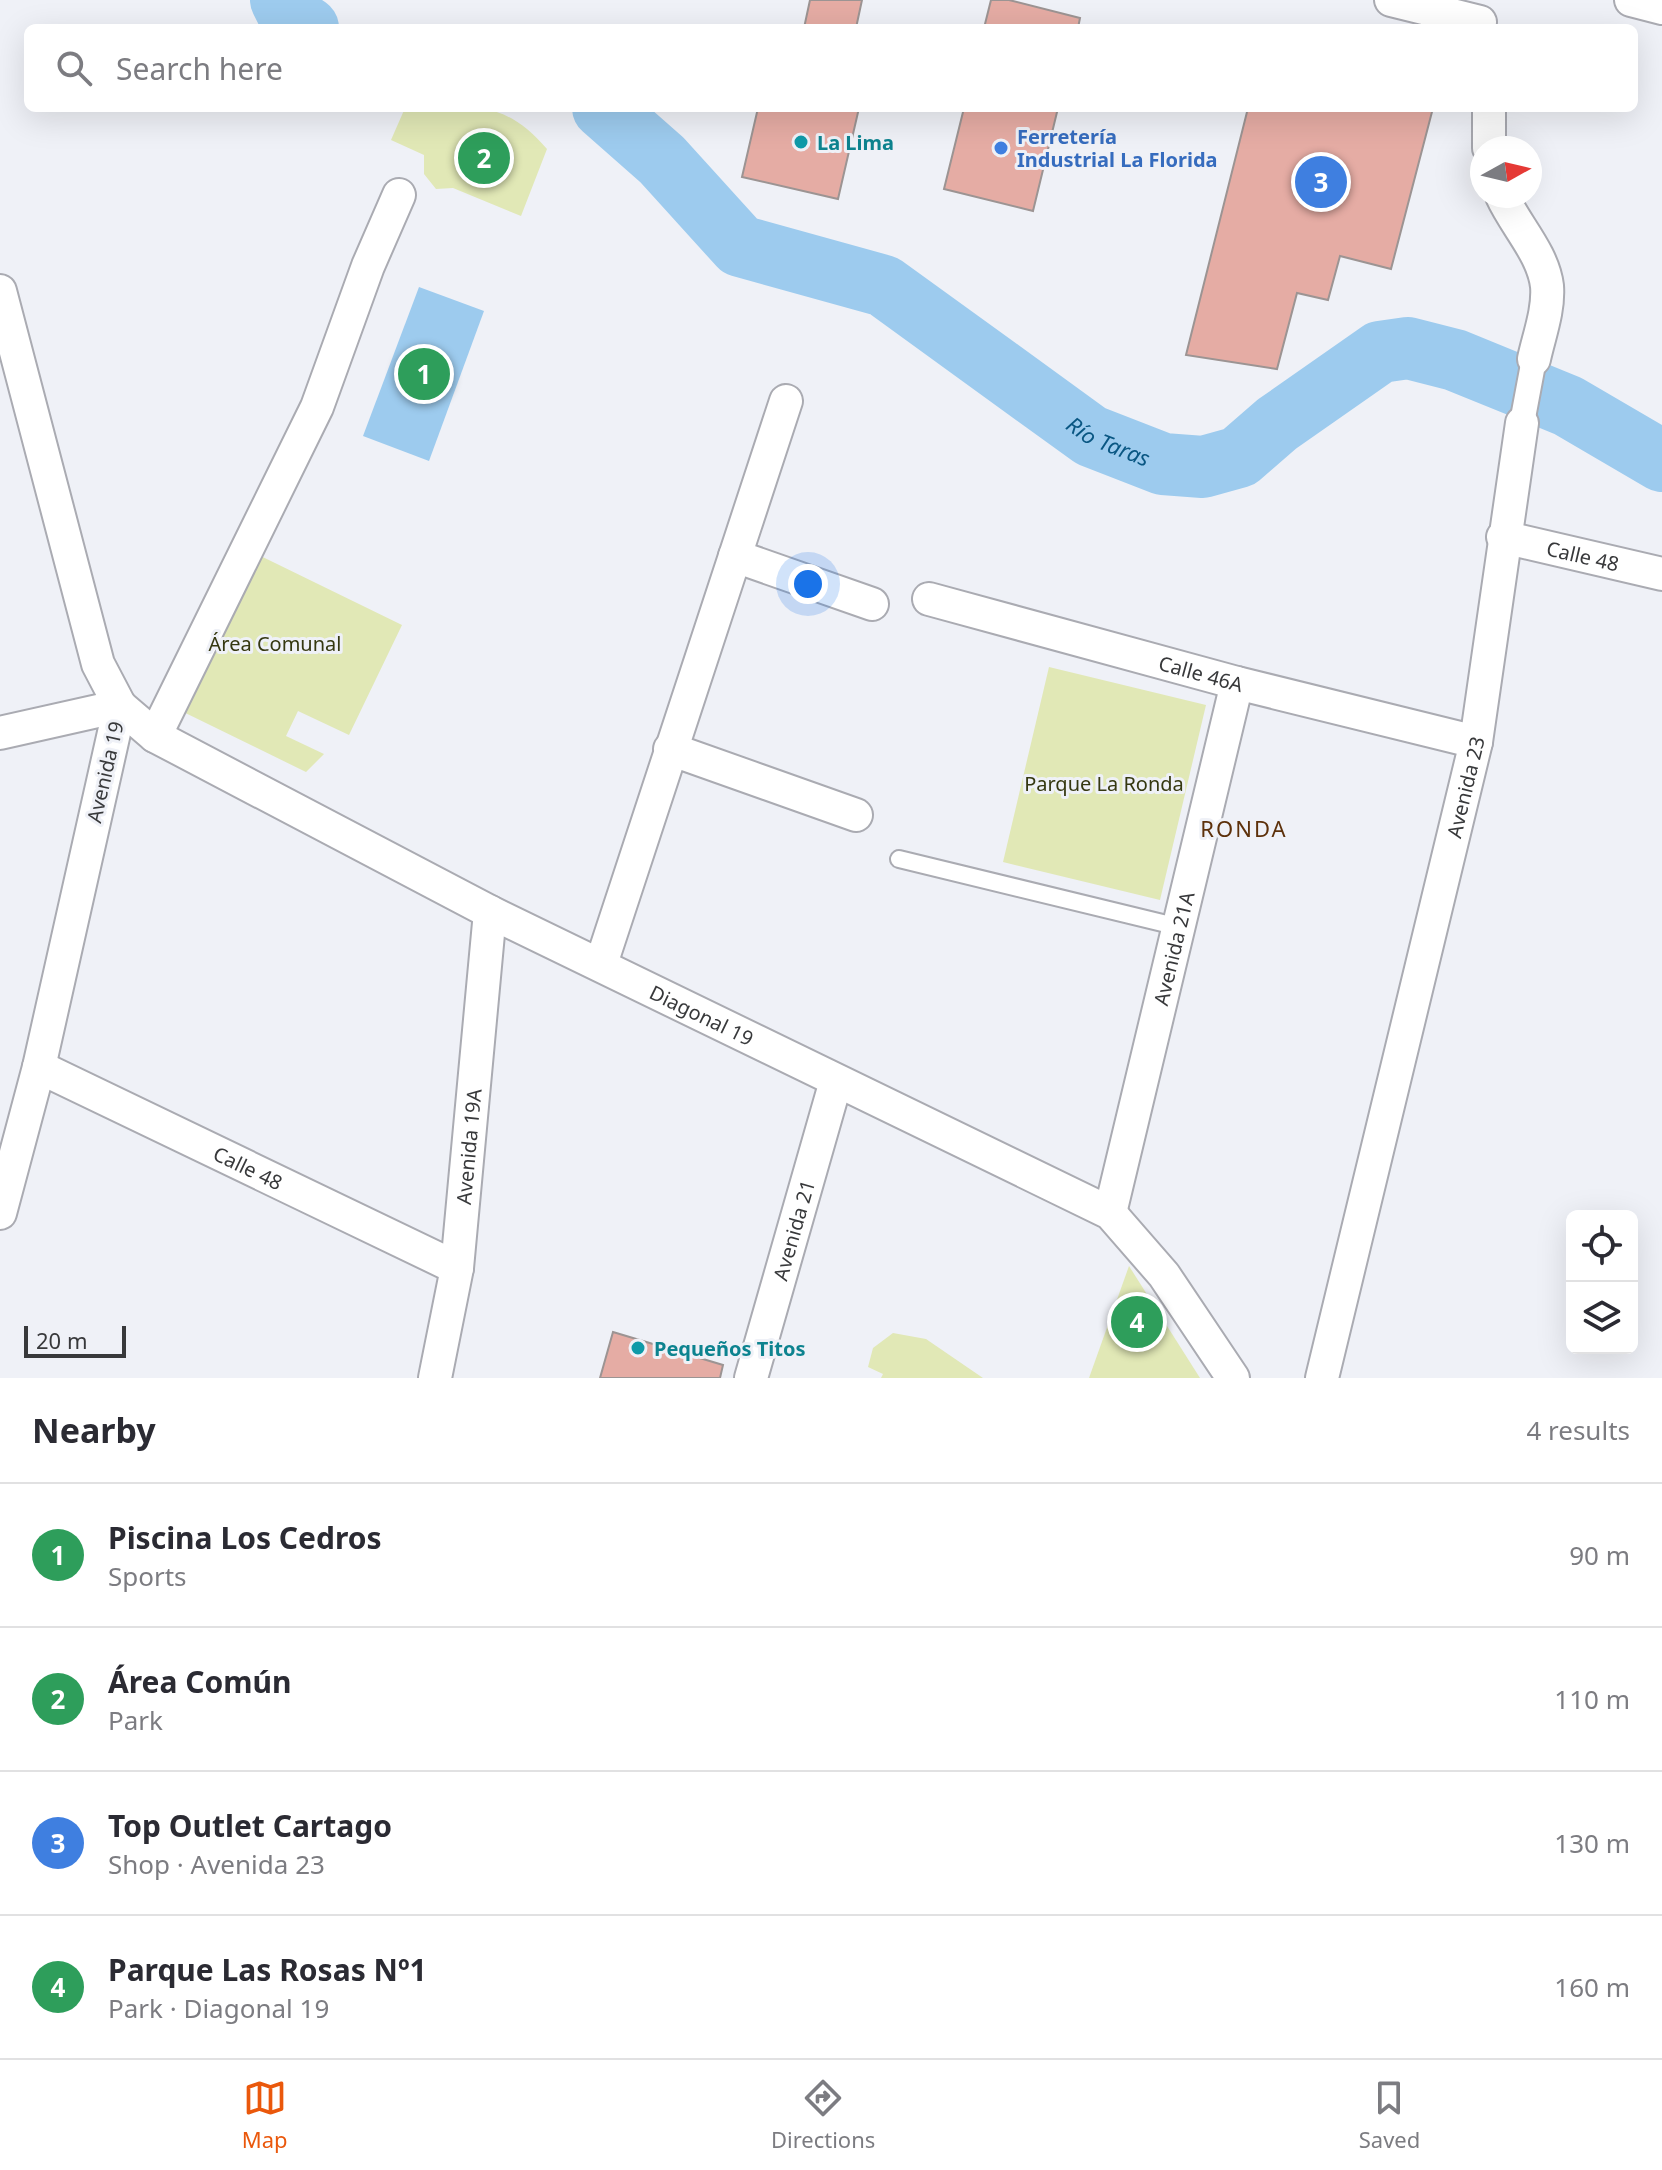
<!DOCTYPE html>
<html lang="en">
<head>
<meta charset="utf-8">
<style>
  :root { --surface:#fff; --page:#f7f7f7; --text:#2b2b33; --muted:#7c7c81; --line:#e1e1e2; --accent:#ea580c }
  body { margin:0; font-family:"Noto Sans",sans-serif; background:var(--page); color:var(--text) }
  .controls { position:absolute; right:24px; bottom:24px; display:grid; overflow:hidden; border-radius:12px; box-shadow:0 8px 32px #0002 }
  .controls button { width:72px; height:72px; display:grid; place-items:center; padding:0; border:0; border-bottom:2px solid var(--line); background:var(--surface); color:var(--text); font:40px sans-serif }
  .compass { position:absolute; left:1470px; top:136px; width:72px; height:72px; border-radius:50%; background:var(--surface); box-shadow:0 8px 32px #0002; rotate:82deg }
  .scale { position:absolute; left:24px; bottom:20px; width:102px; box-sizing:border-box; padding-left:8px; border:4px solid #38393b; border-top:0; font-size:22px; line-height:28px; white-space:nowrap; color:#38393b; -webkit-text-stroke:6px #eff1f7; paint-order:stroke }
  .you { position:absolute; left:808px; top:584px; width:28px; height:28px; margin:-20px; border:6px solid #fff; border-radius:50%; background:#1a73e8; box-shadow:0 0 0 12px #1a73e833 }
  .badge { display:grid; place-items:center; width:52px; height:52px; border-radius:50%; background:var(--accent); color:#fff; font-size:26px; font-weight:700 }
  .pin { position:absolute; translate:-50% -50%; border:4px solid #fff; box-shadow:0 2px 8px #0006 }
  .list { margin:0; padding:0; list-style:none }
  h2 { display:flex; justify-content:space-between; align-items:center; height:104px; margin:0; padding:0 32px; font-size:34px }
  h2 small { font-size:26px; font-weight:400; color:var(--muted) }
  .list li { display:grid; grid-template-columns:52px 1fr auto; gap:24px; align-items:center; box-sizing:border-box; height:144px; padding:0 32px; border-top:2px solid var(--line) }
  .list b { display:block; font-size:30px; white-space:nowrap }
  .list p { margin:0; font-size:26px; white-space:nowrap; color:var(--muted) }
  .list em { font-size:26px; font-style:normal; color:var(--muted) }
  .icon { flex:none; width:44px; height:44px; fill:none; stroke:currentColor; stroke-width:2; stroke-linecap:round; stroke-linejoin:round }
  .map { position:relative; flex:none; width:1662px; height:1378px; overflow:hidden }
  .search { position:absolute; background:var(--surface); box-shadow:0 8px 32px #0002; left:24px; right:24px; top:24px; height:88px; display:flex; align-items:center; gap:20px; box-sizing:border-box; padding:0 28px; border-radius:12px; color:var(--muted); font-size:30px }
  .sheet { height:680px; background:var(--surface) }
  nav { display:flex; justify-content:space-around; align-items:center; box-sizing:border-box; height:112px; border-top:2px solid var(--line); background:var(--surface); font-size:22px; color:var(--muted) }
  nav a { display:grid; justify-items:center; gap:4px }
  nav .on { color:var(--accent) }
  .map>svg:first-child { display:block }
</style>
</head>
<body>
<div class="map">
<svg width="1662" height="1378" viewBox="0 0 1662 1378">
  <rect width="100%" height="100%" fill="#eff1f7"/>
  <g fill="#e1e8b6">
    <path d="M405 108C470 108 501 96 547 149L521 216 453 188 436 189 424 174V155L391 140Z"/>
    <polygon points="242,547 402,625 349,735 298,711 286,736 324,754 306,772 167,704"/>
    <polygon points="1049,667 1206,705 1160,900 1003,862"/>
    <polygon points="1129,1266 1200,1378 1089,1378"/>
    <polygon points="893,1333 926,1339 983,1378 881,1378 883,1374 868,1367 873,1348"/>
  </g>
  <polygon fill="#9dcbee" points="419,287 484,311 429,461 363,436"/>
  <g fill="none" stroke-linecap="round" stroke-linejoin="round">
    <g stroke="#9dcbee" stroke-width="62">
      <polyline points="281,0 288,14 308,28"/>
      <path id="s1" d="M603 108 662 160 740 246 884 286 1091 436 1163 464 1203 467 1239 457 1277 424 1380 352 1408 348 1455 360 1568 406 1662 461"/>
    </g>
  </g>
  <g fill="#e5aca4" stroke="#9c9493" stroke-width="2">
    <polygon points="810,0 862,0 856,28 804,28"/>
    <polygon points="991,0 1009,0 1080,18 1078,28 984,28"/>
    <polygon points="758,108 859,108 838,199 742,177"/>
    <polygon points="964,108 1058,108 1033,211 944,189"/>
    <polygon points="1248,108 1433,108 1391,269 1340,256 1328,300 1297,293 1277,369 1186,355"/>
    <polygon points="613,1332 723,1365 720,1378 600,1378"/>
  </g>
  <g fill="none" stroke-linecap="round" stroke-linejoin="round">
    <defs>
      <polyline id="service" points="899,859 1179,927"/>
      <polyline id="pedestrian" points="1522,423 1534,359"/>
      <g id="minor">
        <polyline points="1391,0 1480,22"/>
        <polyline points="1631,0 1662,8"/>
        <polyline points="1489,108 1489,148"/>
        <path d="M1502 196C1515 225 1543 253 1547 286 1549 310 1539 336 1534 359"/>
        <polyline points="0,291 98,664 120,706 39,1067 0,1213"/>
        <path id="s2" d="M1503 537 1662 574"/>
        <polyline points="735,556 872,604"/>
        <path id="s3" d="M929 599 1237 683 1476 742"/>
        <path id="s4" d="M120 706 155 736 490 912 1110 1213 1164 1275 1233 1378"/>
        <polyline points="0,733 120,706"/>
        <polyline points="155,736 317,407 368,266 399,195"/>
        <polyline points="670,749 856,815"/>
        <polyline points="601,964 786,401"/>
        <path id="s5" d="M39 1067 457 1268"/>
        <path id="s6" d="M1110 1213 1237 683"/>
        <path id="s7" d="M435 1378 457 1268 490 912"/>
        <path id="s8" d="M751 1378 836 1081"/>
        <path id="s9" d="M1322 1378 1476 742 1522 423"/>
      </g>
    </defs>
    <use href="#service" stroke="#aaabb2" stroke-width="20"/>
    <use href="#pedestrian" stroke="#aaabb2" stroke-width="28"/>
    <use href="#minor" stroke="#aaabb2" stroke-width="36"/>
    <use href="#service" stroke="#fff" stroke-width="16"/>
    <use href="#pedestrian" stroke="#fff" stroke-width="24"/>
    <use href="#minor" stroke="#fff" stroke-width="32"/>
  </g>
  <g fill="#0f9aa8" stroke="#eff1f7" stroke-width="3">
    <circle cx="801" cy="142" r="8"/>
    <circle cx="638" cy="1348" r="8"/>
  </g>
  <circle fill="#3f7fe0" stroke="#eff1f7" stroke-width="3" cx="1001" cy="148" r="8"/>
  <g text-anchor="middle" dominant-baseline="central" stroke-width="6" stroke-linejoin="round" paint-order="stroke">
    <g font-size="20" font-weight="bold" fill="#366cbe" stroke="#eff1f7" text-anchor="start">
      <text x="1017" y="136">Ferretería<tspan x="1017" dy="23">Industrial La Florida</tspan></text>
    </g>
    <g font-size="20" font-weight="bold" fill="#0d838f" stroke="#eff1f7" text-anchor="start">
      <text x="817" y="142">La Lima</text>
      <text x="654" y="1348">Pequeños Titos</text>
    </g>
    <g font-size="20" fill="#38393b" stroke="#eff1f7">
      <text stroke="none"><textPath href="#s2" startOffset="82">Calle 48</textPath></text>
      <text stroke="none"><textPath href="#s3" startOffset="282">Calle 46A</textPath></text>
      <text transform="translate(105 772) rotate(-77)">Avenida 19</text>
      <text stroke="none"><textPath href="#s9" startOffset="608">Avenida 23</textPath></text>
      <text stroke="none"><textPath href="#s6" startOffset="272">Avenida 21A</textPath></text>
      <text stroke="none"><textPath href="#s4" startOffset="660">Diagonal 19</textPath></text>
      <text stroke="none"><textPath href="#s7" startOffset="234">Avenida 19A</textPath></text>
      <text stroke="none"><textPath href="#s5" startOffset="232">Calle 48</textPath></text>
      <text stroke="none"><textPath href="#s8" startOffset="154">Avenida 21</textPath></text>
    </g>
    <g font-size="20" fill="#353810" stroke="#eff1f7">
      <text x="275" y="643">Área Comunal</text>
      <text x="1104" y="783">Parque La Ronda</text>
    </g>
    <g font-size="22" font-style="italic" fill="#0a5783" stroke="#eff1f7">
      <text stroke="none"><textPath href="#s1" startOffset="618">Río Taras</textPath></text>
    </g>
    <g font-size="22" letter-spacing="2" fill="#5d310b" stroke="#eff1f7">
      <text x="1244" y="828">RONDA</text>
    </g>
  </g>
</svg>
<div class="controls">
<button><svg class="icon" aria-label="locate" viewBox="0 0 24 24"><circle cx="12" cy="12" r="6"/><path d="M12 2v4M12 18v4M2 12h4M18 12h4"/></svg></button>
<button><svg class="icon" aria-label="layers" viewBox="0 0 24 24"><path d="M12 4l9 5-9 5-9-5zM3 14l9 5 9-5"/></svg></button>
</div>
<svg class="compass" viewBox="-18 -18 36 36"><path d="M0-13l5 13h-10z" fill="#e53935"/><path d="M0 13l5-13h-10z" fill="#7c7c81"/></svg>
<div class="scale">20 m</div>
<div class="you"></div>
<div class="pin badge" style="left:424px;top:374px;background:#2e9e5b">1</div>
<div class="pin badge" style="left:484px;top:158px;background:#2e9e5b">2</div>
<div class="pin badge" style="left:1321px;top:182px;background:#3f7fe0">3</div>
<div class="pin badge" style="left:1137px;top:1322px;background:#2e9e5b">4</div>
<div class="search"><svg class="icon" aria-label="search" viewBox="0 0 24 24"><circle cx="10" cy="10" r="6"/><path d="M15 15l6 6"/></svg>Search here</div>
</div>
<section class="sheet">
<h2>Nearby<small>4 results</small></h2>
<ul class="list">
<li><span class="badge" style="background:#2e9e5b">1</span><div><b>Piscina Los Cedros</b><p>Sports</p></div><em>90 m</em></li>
<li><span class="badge" style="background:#2e9e5b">2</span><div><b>Área Común</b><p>Park</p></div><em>110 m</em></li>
<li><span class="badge" style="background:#3f7fe0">3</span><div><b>Top Outlet Cartago</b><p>Shop · Avenida 23</p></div><em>130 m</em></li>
<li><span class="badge" style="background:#2e9e5b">4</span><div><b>Parque Las Rosas Nº1</b><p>Park · Diagonal 19</p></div><em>160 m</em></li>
</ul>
</section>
<nav>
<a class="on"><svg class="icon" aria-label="map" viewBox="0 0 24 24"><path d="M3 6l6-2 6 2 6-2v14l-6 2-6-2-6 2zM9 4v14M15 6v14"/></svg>Map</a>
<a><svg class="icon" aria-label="directions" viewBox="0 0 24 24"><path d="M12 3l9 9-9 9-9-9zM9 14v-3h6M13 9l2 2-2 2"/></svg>Directions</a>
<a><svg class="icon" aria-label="saved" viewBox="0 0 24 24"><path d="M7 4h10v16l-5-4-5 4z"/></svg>Saved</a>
</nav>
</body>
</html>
